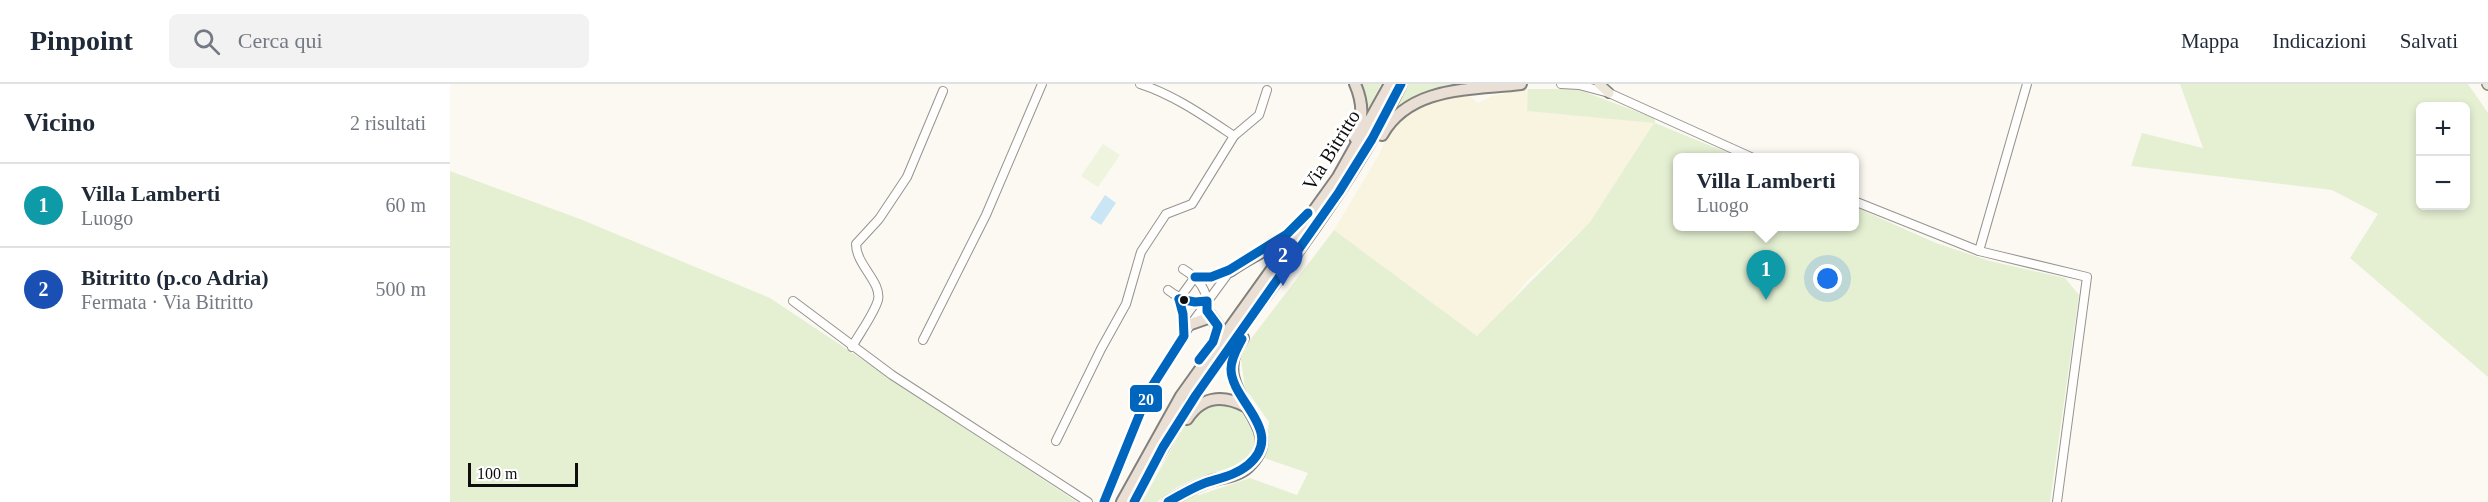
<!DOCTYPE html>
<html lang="it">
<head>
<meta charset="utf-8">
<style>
  :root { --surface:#fff; --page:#f2f2f3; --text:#1f2937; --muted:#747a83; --line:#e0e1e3; --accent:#7c3aed }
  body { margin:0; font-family:Georgia,serif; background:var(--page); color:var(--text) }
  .controls { position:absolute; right:18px; top:18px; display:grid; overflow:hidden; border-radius:9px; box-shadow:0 3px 9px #0003 }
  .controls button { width:54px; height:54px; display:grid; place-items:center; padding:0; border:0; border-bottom:2px solid var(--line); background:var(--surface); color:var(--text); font:30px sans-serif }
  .scale { position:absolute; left:18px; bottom:15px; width:110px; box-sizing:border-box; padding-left:6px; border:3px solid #0e0e0e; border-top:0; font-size:16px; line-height:21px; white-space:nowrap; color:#0e0e0e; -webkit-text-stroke:4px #fff; paint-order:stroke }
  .you { position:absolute; left:1378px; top:195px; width:21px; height:21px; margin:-15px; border:4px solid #fff; border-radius:50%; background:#1a73e8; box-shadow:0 0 0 9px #1a73e833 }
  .badge { display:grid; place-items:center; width:39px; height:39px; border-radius:50%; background:var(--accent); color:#fff; font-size:20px; font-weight:700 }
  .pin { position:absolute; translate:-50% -50px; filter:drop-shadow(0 2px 3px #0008) }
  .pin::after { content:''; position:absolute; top:32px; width:21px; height:18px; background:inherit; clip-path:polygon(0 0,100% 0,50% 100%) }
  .popup { position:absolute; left:1223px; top:69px; width:186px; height:78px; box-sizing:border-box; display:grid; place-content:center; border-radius:9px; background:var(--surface); filter:drop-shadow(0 2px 4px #0005); font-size:20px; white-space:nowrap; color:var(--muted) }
  .popup b { font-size:22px; color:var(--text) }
  .popup::after { content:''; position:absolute; left:50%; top:100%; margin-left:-12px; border:12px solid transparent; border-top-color:var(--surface) }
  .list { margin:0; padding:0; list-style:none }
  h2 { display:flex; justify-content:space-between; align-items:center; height:78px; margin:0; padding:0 24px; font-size:26px }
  h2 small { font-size:20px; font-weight:400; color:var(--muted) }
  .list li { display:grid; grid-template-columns:39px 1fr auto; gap:18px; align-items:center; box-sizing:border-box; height:84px; padding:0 24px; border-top:2px solid var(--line) }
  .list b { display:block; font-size:22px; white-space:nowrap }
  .list p { margin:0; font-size:20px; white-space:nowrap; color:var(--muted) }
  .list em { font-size:20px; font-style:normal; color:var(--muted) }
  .icon { flex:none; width:33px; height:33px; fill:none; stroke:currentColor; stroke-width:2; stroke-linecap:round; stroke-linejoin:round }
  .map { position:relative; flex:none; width:2038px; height:418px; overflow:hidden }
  header { display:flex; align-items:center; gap:36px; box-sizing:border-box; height:84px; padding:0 30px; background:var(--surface); border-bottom:2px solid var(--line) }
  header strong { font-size:28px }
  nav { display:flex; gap:33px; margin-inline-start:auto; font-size:21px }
  .search { width:420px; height:54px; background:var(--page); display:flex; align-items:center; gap:15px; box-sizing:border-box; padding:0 21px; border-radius:9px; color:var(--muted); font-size:22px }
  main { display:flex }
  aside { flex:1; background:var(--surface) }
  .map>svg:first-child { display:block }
</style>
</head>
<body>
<header>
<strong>Pinpoint</strong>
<div class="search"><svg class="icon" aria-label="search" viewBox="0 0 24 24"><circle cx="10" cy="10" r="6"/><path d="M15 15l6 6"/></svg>Cerca qui</div>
<nav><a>Mappa</a><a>Indicazioni</a><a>Salvati</a></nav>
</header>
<main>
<aside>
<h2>Vicino<small>2 risultati</small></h2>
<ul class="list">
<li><span class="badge" style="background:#0f9aa8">1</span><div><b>Villa Lamberti</b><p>Luogo</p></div><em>60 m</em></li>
<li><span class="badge" style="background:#1a4fb4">2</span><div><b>Bitritto (p.co Adria)</b><p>Fermata · Via Bitritto</p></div><em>500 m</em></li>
</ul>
</aside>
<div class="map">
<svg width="2038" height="418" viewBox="0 0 2038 418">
  <rect width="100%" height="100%" fill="#fcf9f2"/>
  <polygon fill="#f8f4df" points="1078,5 1078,27 1205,38 1140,138 1077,197 1043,239 1027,252 884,146 930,69 936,53 961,28 986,15 1016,9 1028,19 1042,12"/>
  <g fill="#e5f0d3" fill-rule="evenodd">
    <polygon points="910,0 931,0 919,23 915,22"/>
    <path d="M957 0H1016C989 3 968 15 944 27Z"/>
    <path d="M1730 0H2018L2038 29V293L1900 174 1928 130 1882 106 1681 82 1692 49 1753 64ZM1970 22H2016V122H1970Z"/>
    <polygon points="1078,5 1127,5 1204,34 1205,39 1288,73 1228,74 1228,142 1404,142 1405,123 1486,159 1540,177 1615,194 1629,211 1600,418 726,418 738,410 749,411 800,394 847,411 858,389 814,374 819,338 795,304 790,269 884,146 1027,252 1140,138 1204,39 1077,27"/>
    <polygon points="0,87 130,135 320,214 627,418 0,418"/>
    <path d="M789 319 807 348C800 386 788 381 756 391 739 396 720 406 707 418H692L743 326 750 320Z"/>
  </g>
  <polygon fill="#eef4dd" points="653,60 670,71 648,103 631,92"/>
  <polygon fill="#cae5f3" points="655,111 666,119 651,141 640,134"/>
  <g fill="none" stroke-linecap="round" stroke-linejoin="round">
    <defs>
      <g id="minor">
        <path d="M690 0C724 11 754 32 784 52L809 31 817 6"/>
        <polyline points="1111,0 1129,1 1159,9 1303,74"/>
        <polyline points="1404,117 1529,167 1637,193 1607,418"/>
        <polyline points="1529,167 1577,0"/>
        <path d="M733 185C746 193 755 202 757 217"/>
        <polyline points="745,193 771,191 778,188"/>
        <path d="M718 206C731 216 741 218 757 217"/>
        <polyline points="729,215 733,230 734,252"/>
        <polyline points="729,215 745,193"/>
        <polyline points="343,217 442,291 638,418"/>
        <polyline points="473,256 536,131 592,0"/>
        <path d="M402 263C409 250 424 230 428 216 432 198 406 181 406 160L429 135 457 93 493 7"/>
        <polyline points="606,357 651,265 676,220 691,168 716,130 742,120 784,52"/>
        <polyline points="654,418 699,307 741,240 780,187"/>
      </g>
      <g id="major">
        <polyline points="1149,0 1159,9"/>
        <polyline points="2037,0 2038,1"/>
      </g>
      <g id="highway">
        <path d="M905 0C913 18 914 36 905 54"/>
        <path d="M932 51C960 1 1023 6 1071 0"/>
        <path d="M780 187C801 171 828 163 847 143"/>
        <polyline points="757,217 757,227 768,242 764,257"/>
        <polyline points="741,240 761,233"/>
        <path d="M737 335C751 313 772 310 795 322"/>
        <polyline points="672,418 731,312 888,93 940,0"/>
        <path d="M684 418C756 268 879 151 951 0"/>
        <path d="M718 418C730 411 742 404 755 399 769 393 786 394 798 383 845 340 752 311 793 254"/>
      </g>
    </defs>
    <use href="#minor" stroke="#959491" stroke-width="10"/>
    <use href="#major" stroke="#82817e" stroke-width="12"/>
    <use href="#highway" stroke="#82817e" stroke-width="14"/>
    <use href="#minor" stroke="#fffefd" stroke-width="8"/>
    <use href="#major" stroke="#ece7d9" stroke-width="9"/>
    <use href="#highway" stroke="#e9dfd5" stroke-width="10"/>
    <defs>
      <g id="bus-1">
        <polyline points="745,193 761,193 779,186 837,150 858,129"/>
        <polyline points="729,215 745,218 757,217 757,227 768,242 763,258 749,276"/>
        <polyline points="654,418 699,307 734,252 733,230 729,215"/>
        <polyline points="684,418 713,363 746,311 889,108 922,55 951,0"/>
        <path d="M718 418C730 411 742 404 755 399 770 394 786 391 798 381 837 348 781 317 781 285 781 274 787 265 792 255"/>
      </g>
    </defs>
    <use href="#bus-1" stroke="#fff" stroke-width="14"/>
    <use href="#bus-1" stroke="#0065bd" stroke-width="9"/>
  </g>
  <circle fill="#0e0e0e" stroke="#fff" stroke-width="2" cx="734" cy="216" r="5"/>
  <g text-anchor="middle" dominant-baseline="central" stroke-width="6" stroke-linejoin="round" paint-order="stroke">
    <g font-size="20" fill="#0e0e0e" stroke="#fff">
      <text transform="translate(881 66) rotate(-58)">Via Bitritto</text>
    </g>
  </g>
  <rect stroke="#fff" stroke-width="2" x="679" y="300" width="34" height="29" rx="6" fill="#0065bd"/>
  <g font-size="16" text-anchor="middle" font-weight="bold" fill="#fff">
    <text x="696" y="321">20</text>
  </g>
</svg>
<div class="controls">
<button>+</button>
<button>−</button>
</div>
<div class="scale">100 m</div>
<div class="you"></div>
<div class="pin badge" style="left:1316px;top:216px;background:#0f9aa8">1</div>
<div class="popup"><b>Villa Lamberti</b>Luogo</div>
<div class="pin badge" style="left:833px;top:202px;background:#1a4fb4">2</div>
</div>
</main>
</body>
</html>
